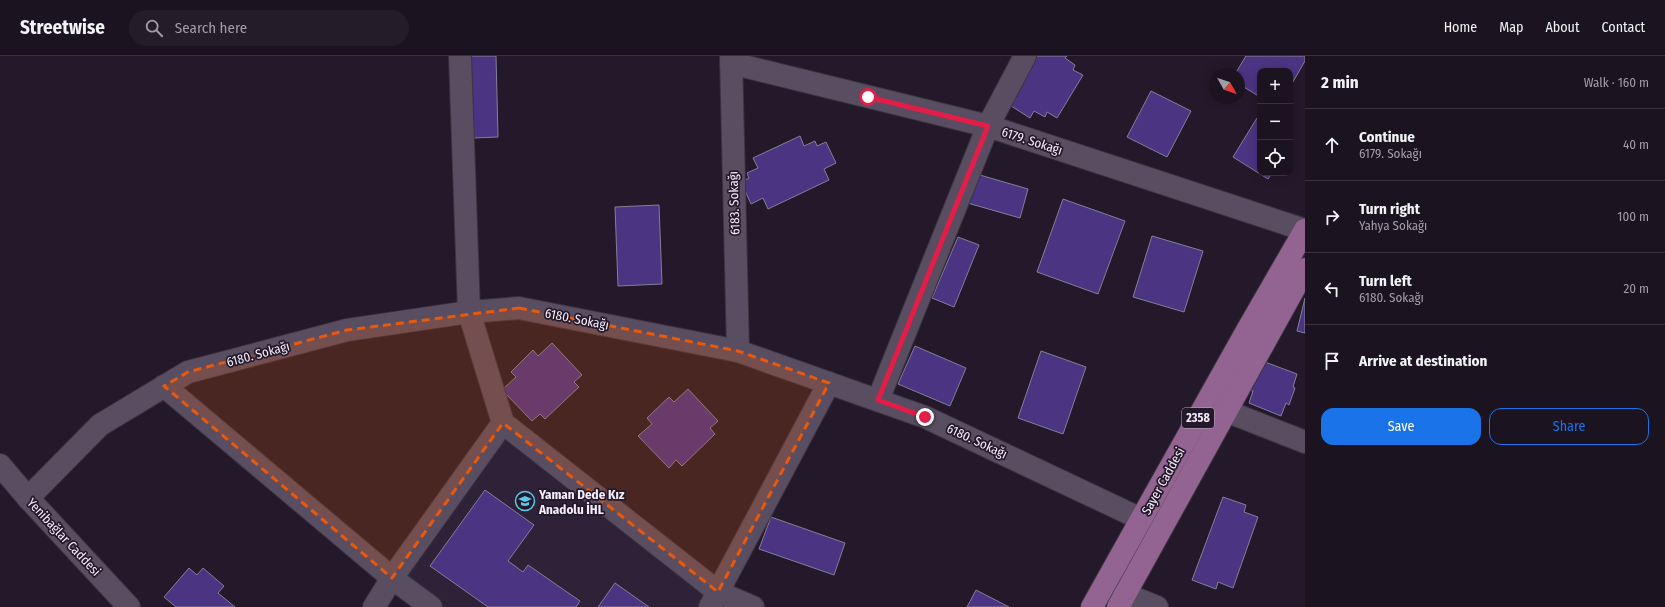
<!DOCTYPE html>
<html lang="en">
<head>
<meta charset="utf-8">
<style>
  :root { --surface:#1b1320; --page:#241c29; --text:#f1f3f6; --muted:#a09ea5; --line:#39323e; --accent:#1a73e8 }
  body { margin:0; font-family:"Fira Sans Condensed",sans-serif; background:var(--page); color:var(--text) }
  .controls { position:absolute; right:12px; top:12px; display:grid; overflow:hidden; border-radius:8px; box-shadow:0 2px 10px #0003 }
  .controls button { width:36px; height:36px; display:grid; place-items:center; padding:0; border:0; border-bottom:1px solid var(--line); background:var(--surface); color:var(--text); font:20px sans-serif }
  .compass { position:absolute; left:1209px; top:12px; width:36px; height:36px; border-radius:50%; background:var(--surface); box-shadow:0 2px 10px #0003; rotate:130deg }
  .stop { position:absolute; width:12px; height:12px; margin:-9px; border:3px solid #e11d48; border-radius:50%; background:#fff }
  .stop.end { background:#e11d48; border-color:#fff; box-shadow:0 1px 4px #0008 }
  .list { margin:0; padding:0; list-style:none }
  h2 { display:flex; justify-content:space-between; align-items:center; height:52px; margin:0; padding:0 16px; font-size:17px }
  h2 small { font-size:13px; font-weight:400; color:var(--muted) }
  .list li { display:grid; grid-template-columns:26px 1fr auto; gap:12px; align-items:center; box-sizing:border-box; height:72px; padding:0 16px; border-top:1px solid var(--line) }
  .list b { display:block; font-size:15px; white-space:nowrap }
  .list p { margin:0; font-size:13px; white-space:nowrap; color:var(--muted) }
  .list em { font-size:13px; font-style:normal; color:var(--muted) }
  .actions { display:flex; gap:8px; padding:12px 16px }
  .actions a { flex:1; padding:9px 0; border:1px solid var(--accent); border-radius:12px; text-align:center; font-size:14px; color:var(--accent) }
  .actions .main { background:var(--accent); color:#fff }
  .icon { flex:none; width:22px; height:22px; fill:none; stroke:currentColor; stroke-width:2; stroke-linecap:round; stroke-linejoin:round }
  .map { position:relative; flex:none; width:1305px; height:551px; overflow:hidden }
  header { display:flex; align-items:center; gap:24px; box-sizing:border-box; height:56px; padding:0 20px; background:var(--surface); border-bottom:1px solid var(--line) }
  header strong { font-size:19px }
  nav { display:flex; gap:22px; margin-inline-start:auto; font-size:14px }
  .search { width:280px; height:36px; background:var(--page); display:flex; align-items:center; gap:10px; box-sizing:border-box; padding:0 14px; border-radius:22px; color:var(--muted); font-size:15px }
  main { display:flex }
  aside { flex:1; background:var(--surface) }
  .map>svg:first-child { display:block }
</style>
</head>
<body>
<header>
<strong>Streetwise</strong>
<div class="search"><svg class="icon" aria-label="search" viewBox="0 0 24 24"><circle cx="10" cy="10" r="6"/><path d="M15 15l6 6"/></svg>Search here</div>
<nav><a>Home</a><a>Map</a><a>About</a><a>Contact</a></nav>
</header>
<main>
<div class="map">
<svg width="1305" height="551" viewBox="0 0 1305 551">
  <rect width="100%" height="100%" fill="#24192a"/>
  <polygon fill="#2f2137" points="503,367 718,536 710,551 431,551 392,522"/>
  <g fill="#4b3482" stroke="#837f96">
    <polygon points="471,0 496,0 498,81 473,82"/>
    <polygon points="1032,0 1067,0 1065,2 1075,9 1073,14 1083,19 1057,62 1047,56 1045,61 1034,55 1030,62 1011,50 1016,42 1010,38"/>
    <polygon points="1246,0 1305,0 1305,5 1290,31 1290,15 1260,15 1260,41 1239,28 1239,18 1235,18"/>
    <polygon points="1151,35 1191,55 1167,101 1127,81"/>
    <polygon points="1257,62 1260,64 1260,117 1272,117 1268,123 1233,101"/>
    <polygon points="800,80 804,90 815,85 817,90 826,86 836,107 824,113 829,124 768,153 763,142 751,148 741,126 749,122 747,117 758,112 753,102"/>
    <polygon points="973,117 1028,133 1020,162 964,146"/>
    <polygon points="1063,143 1125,165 1098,238 1037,216"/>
    <polygon points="659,149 662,228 618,230 615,151"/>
    <polygon points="1152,180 1203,195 1184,256 1133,241"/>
    <polygon points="958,181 979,189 954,251 932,242"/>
    <polygon points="1305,242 1305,277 1297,275"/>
    <polygon points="552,287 582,319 574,326 579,331 545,363 540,358 532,365 502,334 516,321 511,316 533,294 538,300"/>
    <polygon points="915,290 966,312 950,350 898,328"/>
    <polygon points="1041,295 1086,311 1063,378 1018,362"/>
    <polygon points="1265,306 1297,318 1293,331 1295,332 1289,349 1286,347 1281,360 1249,347 1253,335 1249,334 1256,316 1260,318"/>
    <polygon points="688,333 718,365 710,372 715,378 682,410 676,404 669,412 638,380 652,368 647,362 669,341 674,346"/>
    <polygon points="485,434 534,469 508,505 523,516 528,509 580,545 576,551 488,551 430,510"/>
    <polygon points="1223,441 1246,449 1244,456 1258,461 1233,532 1218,526 1216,533 1192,524"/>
    <polygon points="771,461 845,487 834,519 759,493"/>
    <polygon points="189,512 197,519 203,512 224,530 218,537 235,551 176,551 164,541"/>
    <polygon points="615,527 649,551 598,551"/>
    <polygon points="976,534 1009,551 967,551"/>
  </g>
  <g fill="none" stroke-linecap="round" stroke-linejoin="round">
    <defs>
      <g id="street">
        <polyline points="460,0 469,256 503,367 718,536 753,551"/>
        <polyline points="731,0 738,295"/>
        <polyline points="731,7 988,70 1305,174"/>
        <polyline points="164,330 392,522 431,551"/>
        <polyline points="878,344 988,70 1025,0"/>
        <polyline points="1226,355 1305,386"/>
        <polyline points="0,409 28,442 129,551"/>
        <polyline points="28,442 100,369 188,316 347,274 469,256 519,252 738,295 925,361 1141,463"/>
        <polyline points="1125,538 1157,551"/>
        <polyline points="374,551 392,522 503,367"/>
        <polyline points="710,551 829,327"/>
      </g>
      <g id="primary">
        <polyline points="1092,551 1246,276 1305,174"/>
        <polyline points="1118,551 1305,213"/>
      </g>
    </defs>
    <use href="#street" stroke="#3b3340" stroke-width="24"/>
    <use href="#primary" stroke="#3b3340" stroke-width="24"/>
    <use href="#street" stroke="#594d61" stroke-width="22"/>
    <use href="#primary" stroke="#936492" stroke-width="22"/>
  </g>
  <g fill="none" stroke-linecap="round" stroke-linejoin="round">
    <polyline stroke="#e11d48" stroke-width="5" points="868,41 988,70 878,344 925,361"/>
  </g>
  <path fill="#e8590c" fill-opacity="0.2" stroke="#e8590c" stroke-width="3" stroke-dasharray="8 5" stroke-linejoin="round" d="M519 252 738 295 829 327 718 536 503 367 392 522 164 330 188 316 347 274Z"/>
  <defs>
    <symbol id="school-ring" viewBox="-11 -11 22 22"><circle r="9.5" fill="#24192a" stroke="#5bc8e6" stroke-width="1.5"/><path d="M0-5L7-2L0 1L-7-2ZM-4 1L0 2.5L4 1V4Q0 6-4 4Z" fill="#5bc8e6"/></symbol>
  </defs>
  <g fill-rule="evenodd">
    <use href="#school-ring" x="514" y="434" width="22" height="22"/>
  </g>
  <g text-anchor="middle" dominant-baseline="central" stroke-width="3.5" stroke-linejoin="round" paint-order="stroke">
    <rect fill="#24192a" stroke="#b6adbb" stroke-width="1" x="1182" y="352" width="32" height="20" rx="3"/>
    <g font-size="12" font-weight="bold" fill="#f4edf9">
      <text x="1198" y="362">2358</text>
    </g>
    <g font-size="13" fill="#f4edf9" stroke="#24192a">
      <text transform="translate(1032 85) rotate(18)">6179. Sokağı</text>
      <text transform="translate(734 147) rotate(-92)">6183. Sokağı</text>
      <text transform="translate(577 263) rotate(11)">6180. Sokağı</text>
      <text transform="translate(258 298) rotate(-15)">6180. Sokağı</text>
      <text transform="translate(977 385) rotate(25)">6180. Sokağı</text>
      <text transform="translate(1163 425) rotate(-61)">Sayer Caddesi</text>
      <text transform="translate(64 481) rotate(47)">Yenibağlar Caddesi</text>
    </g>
    <g font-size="13" font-weight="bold" fill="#f4edf9" stroke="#24192a" text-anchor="start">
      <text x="539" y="438">Yaman Dede Kız<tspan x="539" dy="15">Anadolu İHL</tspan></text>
    </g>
  </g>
</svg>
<div class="controls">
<button>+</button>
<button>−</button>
<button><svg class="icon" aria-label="locate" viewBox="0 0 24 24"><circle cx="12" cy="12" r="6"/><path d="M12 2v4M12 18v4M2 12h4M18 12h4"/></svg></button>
</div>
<svg class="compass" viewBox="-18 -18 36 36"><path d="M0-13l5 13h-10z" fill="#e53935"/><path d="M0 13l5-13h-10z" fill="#a09ea5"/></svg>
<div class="stop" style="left:868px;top:41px"></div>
<div class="stop end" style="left:925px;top:361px"></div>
</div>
<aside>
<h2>2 min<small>Walk · 160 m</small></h2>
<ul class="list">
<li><svg class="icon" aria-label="ahead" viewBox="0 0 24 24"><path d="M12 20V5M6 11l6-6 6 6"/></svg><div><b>Continue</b><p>6179. Sokağı</p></div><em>40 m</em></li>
<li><svg class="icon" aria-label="right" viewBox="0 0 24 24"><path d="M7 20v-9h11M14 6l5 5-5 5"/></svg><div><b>Turn right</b><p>Yahya Sokağı</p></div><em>100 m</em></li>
<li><svg class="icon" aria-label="left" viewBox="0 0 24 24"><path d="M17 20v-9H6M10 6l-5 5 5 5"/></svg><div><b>Turn left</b><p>6180. Sokağı</p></div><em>20 m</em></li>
<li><svg class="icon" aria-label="arrive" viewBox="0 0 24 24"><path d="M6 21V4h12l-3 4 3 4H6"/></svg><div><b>Arrive at destination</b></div></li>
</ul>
<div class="actions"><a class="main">Save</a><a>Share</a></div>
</aside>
</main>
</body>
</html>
